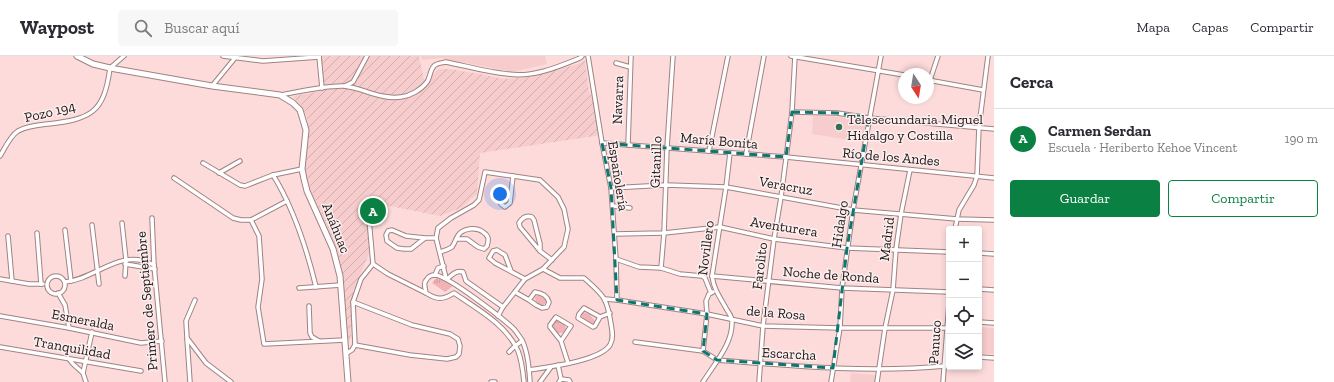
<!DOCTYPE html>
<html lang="es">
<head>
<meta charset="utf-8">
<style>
  :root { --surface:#fff; --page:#f7f7f7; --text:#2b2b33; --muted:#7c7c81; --line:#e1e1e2; --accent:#0b8043 }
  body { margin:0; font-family:"Zilla Slab",serif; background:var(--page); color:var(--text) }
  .controls { position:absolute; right:12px; bottom:12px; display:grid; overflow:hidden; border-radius:4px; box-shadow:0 2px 6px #0003 }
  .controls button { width:36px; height:36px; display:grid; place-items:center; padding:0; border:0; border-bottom:1px solid var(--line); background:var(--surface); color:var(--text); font:20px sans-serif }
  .compass { position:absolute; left:898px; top:12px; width:36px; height:36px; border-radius:50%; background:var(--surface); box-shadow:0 2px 6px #0003; rotate:168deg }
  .you { position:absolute; left:500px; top:138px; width:14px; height:14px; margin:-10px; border:3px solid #fff; border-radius:50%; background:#1a73e8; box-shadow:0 0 0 6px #1a73e833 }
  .badge { display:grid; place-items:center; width:26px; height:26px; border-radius:50%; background:var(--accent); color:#fff; font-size:13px; font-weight:700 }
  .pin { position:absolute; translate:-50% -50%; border:2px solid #fff; box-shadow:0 1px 4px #0006 }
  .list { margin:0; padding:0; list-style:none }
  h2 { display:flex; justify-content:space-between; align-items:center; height:52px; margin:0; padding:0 16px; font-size:17px }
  h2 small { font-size:13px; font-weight:400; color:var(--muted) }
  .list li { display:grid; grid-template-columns:26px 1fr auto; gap:12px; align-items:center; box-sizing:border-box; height:60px; padding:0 16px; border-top:1px solid var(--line) }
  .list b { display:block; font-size:15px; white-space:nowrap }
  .list p { margin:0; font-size:13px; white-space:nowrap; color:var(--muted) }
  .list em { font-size:13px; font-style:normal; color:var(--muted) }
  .actions { display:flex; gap:8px; padding:12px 16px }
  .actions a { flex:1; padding:9px 0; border:1px solid var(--accent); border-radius:4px; text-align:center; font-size:14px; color:var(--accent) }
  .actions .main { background:var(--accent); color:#fff }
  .icon { flex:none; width:22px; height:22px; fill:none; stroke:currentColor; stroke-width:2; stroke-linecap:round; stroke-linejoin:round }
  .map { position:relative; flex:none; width:994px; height:326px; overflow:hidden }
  header { display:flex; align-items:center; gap:24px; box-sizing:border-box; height:56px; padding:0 20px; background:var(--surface); border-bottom:1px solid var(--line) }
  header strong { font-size:19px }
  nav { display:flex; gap:22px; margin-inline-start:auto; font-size:14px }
  .search { width:280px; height:36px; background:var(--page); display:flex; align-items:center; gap:10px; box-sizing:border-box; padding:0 14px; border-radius:4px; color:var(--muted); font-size:15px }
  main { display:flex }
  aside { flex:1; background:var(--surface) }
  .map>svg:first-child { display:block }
</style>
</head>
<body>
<header>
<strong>Waypost</strong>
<div class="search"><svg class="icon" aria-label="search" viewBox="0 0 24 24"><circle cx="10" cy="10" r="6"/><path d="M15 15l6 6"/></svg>Buscar aquí</div>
<nav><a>Mapa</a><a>Capas</a><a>Compartir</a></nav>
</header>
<main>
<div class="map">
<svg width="994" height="326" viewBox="0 0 994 326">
  <defs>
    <pattern id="industrial-furrows" width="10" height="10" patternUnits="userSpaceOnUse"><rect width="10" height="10" fill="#f6cccc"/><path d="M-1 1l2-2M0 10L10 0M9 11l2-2" fill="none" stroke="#d3aeae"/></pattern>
    <pattern id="grass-tufts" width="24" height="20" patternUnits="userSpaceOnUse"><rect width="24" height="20" fill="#f1b3b5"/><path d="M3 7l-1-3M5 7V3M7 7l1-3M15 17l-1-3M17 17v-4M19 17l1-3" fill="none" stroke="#ce999b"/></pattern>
  </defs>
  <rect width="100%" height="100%" fill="#fddbdb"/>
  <g fill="#f6cccc">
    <polygon points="421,0 545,0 547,8 512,16 441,2 422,4"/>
    <polygon points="813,60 839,61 866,65 863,86 812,78"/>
    <polygon points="979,271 994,272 994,298 979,298"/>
    <polygon points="851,317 875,319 875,326 850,326"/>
  </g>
  <polygon fill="url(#industrial-furrows)" points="319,0 419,0 424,24 433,19 438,13 449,13 480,18 504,23 528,21 578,8 585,4 589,36 596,48 602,79 480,97 477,138 461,152 440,160 375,147 366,149 366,161 371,193 353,236 351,282 347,288 341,210 337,194 307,125 304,104 308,68 307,61 302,50 294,42 294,40 321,35"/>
  <g fill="url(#grass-tufts)">
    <polygon points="442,220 453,230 445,236 432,227 437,221"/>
    <path d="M539 239 544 242 546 246 544 249C539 250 535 246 535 241Z"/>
    <path d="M583 256 589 258 595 265 594 268C588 268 584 264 581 259Z"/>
    <path d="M555 264C561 263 565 268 566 273L563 277H557L553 273 552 268Z"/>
  </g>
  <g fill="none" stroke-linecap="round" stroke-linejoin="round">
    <defs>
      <g id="street">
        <polyline points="223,0 263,5 319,1"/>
        <polyline points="319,0 322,32"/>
        <polyline points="588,0 602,87 611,132 616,203 617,244"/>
        <polyline points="791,0 904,19"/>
        <polyline points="616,7 630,11"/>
        <polyline points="928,24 983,34"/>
        <polyline points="930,24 938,0"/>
        <polyline points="212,30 235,2"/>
        <polyline points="345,30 353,26 367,0"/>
        <path d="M280 39C298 36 326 29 344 30 363 32 381 44 401 41 410 40 421 34 427 26 430 22 430 14 434 10 437 7 442 7 446 6 466 10 487 16 508 18 532 22 558 11 580 2L582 0"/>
        <polyline points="792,56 837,57 869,62 994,73"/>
        <polyline points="602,87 786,101 994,122"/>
        <polyline points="628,89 631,0"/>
        <polyline points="709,95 728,0"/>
        <polyline points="746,98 764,0"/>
        <path d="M0 100C5 92 10 80 18 75 27 70 38 69 48 68 91 63 104 57 110 12L124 0"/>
        <polyline points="203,107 240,129 245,130 273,119 302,113"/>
        <polyline points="219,117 240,105"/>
        <path d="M273 119C293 151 307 194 316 231"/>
        <polyline points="174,122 233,162 241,164 251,164 259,180 262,223 258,251 264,288 345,284"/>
        <polyline points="611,132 666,129 726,131 853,154 957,163 994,164"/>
        <polyline points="510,141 506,140 500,143 501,148 505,151 510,147 513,120"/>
        <polyline points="613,150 630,152"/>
        <polyline points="152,162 154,209 165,326"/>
        <polyline points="251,164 287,145"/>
        <polyline points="122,167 126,204 125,220"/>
        <polyline points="92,169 99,228"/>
        <polyline points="955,173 959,154 974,129 977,120 979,71 988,0"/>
        <polyline points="65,174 71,225"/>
        <polyline points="37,177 41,228"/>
        <polyline points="615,178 664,177 720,171 774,183 847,192 949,196"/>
        <polyline points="8,180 12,225"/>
        <polyline points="425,182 406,180 392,174 388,175 386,179 387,185 397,192 404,193 411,193 425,182 436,182"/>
        <path d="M540 195V188L534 164 532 161C526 159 522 162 519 167L520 171 540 195 552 204"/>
        <path d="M440 196C444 195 449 193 452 191 455 187 456 181 460 177 466 172 477 171 483 176 489 180 489 183 487 190L484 193 478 191 467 183H456"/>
        <polyline points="979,197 994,198"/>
        <polyline points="616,203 639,211 661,212 680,218 702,220 705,222 711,237"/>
        <polyline points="125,208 155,213"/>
        <polyline points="373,208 388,218 426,237"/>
        <polyline points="661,212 664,177 667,92 673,0"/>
        <polyline points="511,215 505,199 497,194 493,195 489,202 495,207 525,223"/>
        <polyline points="435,219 438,212 444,210"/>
        <circle cx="56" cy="229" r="9"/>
        <polyline points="712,220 842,232 949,236"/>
        <polyline points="446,222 436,182 438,172 451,162 474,149 479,144 485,116 540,124 558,141 564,153 568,173 564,191 543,213 525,223 503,251 498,260"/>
        <polyline points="0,223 29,228 43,228"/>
        <path d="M447 223C452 219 456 214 463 216L466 225 503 251"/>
        <path d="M65 226C97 223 119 191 154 209"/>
        <polyline points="299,232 341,229"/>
        <polyline points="979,233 994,234"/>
        <path d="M515 236 529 244 536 249 542 252 547 251 549 246C547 239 542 237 535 236L529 244"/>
        <polyline points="58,237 65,249 69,272"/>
        <polyline points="605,243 617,244 707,258 763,270 840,272 947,272"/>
        <polyline points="195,244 186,265 187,282 206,307 231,326"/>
        <polyline points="353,246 412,269 450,278 458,283 460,290 459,298 456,301 447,303 410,299 355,289"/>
        <polyline points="309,250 310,277 312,281 319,285"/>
        <polyline points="0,260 69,272 141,287 162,285"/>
        <polyline points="600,261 584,252 579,258 578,262 593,271 595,270 600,261 610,257"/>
        <polyline points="979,266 994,267"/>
        <polyline points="187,283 190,326"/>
        <polyline points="561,285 571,270 556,261 550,269 550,271 561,285 568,307"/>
        <path d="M635 286 703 295 717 304C792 310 869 317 945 310"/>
        <polyline points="0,291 141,315"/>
        <polyline points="703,295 707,258 706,245 709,238 713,236"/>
        <polyline points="509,296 515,290 522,285"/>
        <polyline points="347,297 352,294 355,289 353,246 361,223 373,208 368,152"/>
        <polyline points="979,301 994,302"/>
        <polyline points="68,302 73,308 83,317"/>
        <polyline points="558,309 561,323 559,326"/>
        <path d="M529 314C548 311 600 305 610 289 614 282 612 275 611 268 607 241 603 239 584 222H560L543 213"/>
        <polyline points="561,323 569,324 570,326"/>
        <polyline points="86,326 83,317 92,276"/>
        <polyline points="491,326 495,326"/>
        <path d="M524 326C523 316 522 305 518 295 506 268 477 253 454 237 443 244 437 244 426 237 425 231 423 227 427 223 429 220 431 219 435 219 447 219 502 262 513 272 516 275 519 280 522 284 528 297 529 312 530 326"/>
        <polyline points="540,326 551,311"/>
        <path d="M703 326C714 308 733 288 732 265 732 261 729 257 727 254 720 241 714 234 712 220L726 131 730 97"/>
        <polyline points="759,326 763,270 774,183 781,141 792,56 795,0"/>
        <polyline points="831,326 840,272 842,232 853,154 881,0"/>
        <polyline points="877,326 885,272 893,234 896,193 901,158 910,114"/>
        <polyline points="943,326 949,247"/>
      </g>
      <polyline id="secondary" points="77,0 93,8 110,12 212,30 280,39 293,47 300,54 306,74 302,113 304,123 307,135 333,193 340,220 348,326"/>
    </defs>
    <use href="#street" stroke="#a18282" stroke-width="5.5"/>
    <use href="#secondary" stroke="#a18282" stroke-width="7"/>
    <use href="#street" stroke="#fff" stroke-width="3.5"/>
    <use href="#secondary" stroke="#fff" stroke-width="5"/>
  </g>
  <path fill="none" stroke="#0f766e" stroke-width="3" stroke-dasharray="8 5" stroke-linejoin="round" d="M792 56 837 57 869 62 847 192 833 312 717 304 703 295 707 258 617 244 611 132 602 87 786 101Z"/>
  <circle fill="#326d58" stroke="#fbeeee" stroke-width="1.5" cx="839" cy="71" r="4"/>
  <g text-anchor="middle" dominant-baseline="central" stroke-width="3" stroke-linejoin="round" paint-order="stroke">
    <g font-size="14" fill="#201515" stroke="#fbeeee">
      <text transform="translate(618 44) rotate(-88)">Navarra</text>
      <text transform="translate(50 56) rotate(-13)">Pozo 194</text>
      <text transform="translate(719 85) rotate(5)">María Bonita</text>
      <text transform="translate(891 101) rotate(5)">Río de los Andes</text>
      <text transform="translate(656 106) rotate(-88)">Gitanillo</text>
      <text transform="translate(618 120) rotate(81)">Españolería</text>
      <text transform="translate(786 130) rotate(10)">Veracruz</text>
      <text transform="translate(840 168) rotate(-81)">Hidalgo</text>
      <text transform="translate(784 171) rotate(9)">Aventurera</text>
      <text transform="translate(336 172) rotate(68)">Anáhuac</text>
      <text transform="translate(887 183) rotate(-83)">Madrid</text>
      <text transform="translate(706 192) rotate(-83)">Novillero</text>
      <text transform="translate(760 210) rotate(-83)">Farolito</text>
      <text transform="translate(831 219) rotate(4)">Noche de Ronda</text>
      <text transform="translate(147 245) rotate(-95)">Primero de Septiembre</text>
      <text transform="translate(776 257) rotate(5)">de la Rosa</text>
      <text transform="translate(83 264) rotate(11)">Esmeralda</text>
      <text transform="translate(935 286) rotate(-86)">Panuco</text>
      <text transform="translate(72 292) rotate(10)">Tranquilidad</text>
      <text transform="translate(789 298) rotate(3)">Escarcha</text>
    </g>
    <g font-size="14" fill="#201515" stroke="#fbeeee" text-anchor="start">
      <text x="847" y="63">Telesecundaria Miguel<tspan x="847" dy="16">Hidalgo y Costilla</tspan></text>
    </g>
  </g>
</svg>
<div class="controls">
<button>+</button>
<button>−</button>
<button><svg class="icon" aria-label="locate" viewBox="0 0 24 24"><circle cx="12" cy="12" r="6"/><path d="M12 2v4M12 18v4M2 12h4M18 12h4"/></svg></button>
<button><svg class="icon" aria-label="layers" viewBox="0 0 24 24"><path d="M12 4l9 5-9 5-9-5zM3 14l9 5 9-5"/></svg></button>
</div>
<svg class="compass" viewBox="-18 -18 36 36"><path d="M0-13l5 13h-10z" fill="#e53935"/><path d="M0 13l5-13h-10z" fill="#7c7c81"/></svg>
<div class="you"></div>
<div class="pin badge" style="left:373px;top:155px">A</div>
</div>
<aside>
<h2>Cerca<small></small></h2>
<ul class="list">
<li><span class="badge">A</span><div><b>Carmen Serdan</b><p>Escuela · Heriberto Kehoe Vincent</p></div><em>190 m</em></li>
</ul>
<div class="actions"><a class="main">Guardar</a><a>Compartir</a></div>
</aside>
</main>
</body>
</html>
